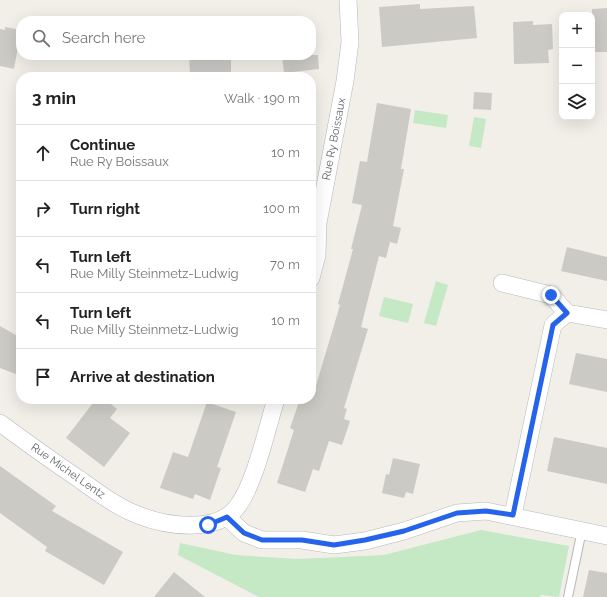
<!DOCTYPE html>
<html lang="en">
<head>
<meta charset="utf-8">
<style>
  :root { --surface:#fff; --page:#f2f2f2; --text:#222; --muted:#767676; --line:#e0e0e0 }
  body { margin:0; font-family:Raleway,sans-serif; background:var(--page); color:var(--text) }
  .controls { position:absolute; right:12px; top:12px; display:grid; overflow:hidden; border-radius:8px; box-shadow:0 4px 16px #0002 }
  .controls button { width:36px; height:36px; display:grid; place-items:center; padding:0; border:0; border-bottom:1px solid var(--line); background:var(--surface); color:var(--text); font:20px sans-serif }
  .stop { position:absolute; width:12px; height:12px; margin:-9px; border:3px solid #2563eb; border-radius:50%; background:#fff }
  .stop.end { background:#2563eb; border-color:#fff; box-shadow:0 1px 4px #0008 }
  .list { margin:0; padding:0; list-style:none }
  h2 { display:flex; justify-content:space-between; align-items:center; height:52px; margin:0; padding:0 16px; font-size:17px }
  h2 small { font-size:13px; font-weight:400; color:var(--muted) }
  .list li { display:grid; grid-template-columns:26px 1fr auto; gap:12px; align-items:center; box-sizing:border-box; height:56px; padding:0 16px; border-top:1px solid var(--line) }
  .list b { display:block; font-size:15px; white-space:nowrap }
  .list p { margin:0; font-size:13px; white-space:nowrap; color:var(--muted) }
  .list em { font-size:13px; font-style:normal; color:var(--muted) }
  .icon { flex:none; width:22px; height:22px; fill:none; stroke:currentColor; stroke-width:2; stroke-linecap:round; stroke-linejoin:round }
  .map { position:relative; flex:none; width:607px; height:597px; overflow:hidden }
  .search { position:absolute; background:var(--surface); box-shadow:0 4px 16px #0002; left:16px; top:16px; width:300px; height:44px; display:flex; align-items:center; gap:10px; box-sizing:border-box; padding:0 14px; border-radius:16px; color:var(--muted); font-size:15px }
  .panel { position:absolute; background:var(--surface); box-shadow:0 4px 16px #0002; left:16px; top:72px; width:300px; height:332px; border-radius:16px }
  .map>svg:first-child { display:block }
</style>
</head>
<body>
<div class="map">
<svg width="607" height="597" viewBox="0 0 607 597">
  <rect width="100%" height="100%" fill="#f1efe8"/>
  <g fill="#c5e8c5">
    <polygon points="415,110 448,115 446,128 413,123"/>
    <polygon points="474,117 486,119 481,148 469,146"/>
    <polygon points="436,281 448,285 436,326 424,323"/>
    <polygon points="384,297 413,304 408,323 379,316"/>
    <polygon points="481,530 569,546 559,597 541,595 540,597 259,597 178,555 180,543 236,555 298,559 384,555"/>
  </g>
  <g fill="#cccac5">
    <polygon points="420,4 420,9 474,6 477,38 382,47 379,7"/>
    <polygon points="607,8 607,52 592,52 592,9"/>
    <polygon points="533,21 533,25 552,24 553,49 548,50 549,63 514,64 513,22"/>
    <polygon points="5,27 21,30 14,69 0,66 0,29 5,30"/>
    <polygon points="189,55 231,55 231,73 190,74"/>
    <polygon points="282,55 318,55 319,69 284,73"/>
    <polygon points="474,92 492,93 491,110 473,109"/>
    <polygon points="377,103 411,109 401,169 404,169 393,226 401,228 397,244 390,242 386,258 379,256 361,327 368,329 344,408 347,409 344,419 350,421 342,445 329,441 319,471 313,469 305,492 277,483 294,430 290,428 300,399 312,399 340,305 338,304 353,249 351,249 362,205 352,203 360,161 367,162"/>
    <polygon points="567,247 607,257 607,281 561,271"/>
    <polygon points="0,326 21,338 21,376 0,368"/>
    <polygon points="576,353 607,359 607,392 569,384"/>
    <polygon points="96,399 105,399 117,409 110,418 130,433 104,467 66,438"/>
    <polygon points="207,402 236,412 217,467 221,468 210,500 195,494 193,499 160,488 173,452 188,457"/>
    <polygon points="554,437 607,448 607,484 547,471"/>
    <polygon points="393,458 420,464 413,494 406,492 404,498 382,493 386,474 389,475"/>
    <polygon points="0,466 56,506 52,511 123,552 104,585 45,551 47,547 0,513"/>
    <polygon points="589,570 607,573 607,597 583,597"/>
    <polygon points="174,572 205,597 154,597"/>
  </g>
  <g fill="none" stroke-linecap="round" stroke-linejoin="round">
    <defs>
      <polyline id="lane" points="568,597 582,530"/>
      <g id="street">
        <polyline points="311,278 317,255 318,223 345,81 350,42 348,0"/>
        <polyline points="502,283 551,295 567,313 607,320"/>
        <path d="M0 423C26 442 52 461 79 479 97 492 117 507 138 515 166 526 217 534 237 507 255 484 267 428 276 399"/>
        <polyline points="513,515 553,325 567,313"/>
        <polyline points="227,517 244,533 262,540 302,540 334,545 365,541 404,531 457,513 486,511 607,536"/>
      </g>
    </defs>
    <use href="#lane" stroke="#b5b8bc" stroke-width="10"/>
    <use href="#street" stroke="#b5b8bc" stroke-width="18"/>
    <use href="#lane" stroke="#fff" stroke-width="8"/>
    <use href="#street" stroke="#fff" stroke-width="17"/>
  </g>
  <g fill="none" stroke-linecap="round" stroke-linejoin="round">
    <polyline stroke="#2563eb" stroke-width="5" points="208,525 227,517 244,533 262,540 302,540 334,545 365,540 404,531 457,513 486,511 513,515 553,325 567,313 551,295"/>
  </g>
  <g text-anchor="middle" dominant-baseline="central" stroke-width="3" stroke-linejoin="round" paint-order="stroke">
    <g font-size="11" fill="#5f6368" stroke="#fff">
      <text transform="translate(334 139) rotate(-79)">Rue Ry Boissaux</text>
      <text transform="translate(68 471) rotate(35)">Rue Michel Lentz</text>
    </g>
  </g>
</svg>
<div class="controls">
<button>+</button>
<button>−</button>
<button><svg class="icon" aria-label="layers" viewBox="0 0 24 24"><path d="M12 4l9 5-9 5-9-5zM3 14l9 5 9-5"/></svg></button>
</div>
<div class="stop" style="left:208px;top:525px"></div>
<div class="stop end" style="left:551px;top:295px"></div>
<div class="search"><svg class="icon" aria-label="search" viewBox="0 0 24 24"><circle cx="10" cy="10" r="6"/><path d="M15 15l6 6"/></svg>Search here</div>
<section class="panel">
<h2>3 min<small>Walk · 190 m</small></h2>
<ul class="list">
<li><svg class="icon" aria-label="ahead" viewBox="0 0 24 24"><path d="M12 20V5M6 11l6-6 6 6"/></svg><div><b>Continue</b><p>Rue Ry Boissaux</p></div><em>10 m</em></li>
<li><svg class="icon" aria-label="right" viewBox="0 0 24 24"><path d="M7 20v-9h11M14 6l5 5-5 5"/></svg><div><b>Turn right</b></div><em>100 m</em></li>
<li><svg class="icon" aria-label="left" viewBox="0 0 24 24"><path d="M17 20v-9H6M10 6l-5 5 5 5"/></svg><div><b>Turn left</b><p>Rue Milly Steinmetz-Ludwig</p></div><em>70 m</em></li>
<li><svg class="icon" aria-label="left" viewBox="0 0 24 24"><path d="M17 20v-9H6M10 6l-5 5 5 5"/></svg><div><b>Turn left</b><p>Rue Milly Steinmetz-Ludwig</p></div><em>10 m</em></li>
<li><svg class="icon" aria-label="arrive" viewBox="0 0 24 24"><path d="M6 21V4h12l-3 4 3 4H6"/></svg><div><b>Arrive at destination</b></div></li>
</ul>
</section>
</div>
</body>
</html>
